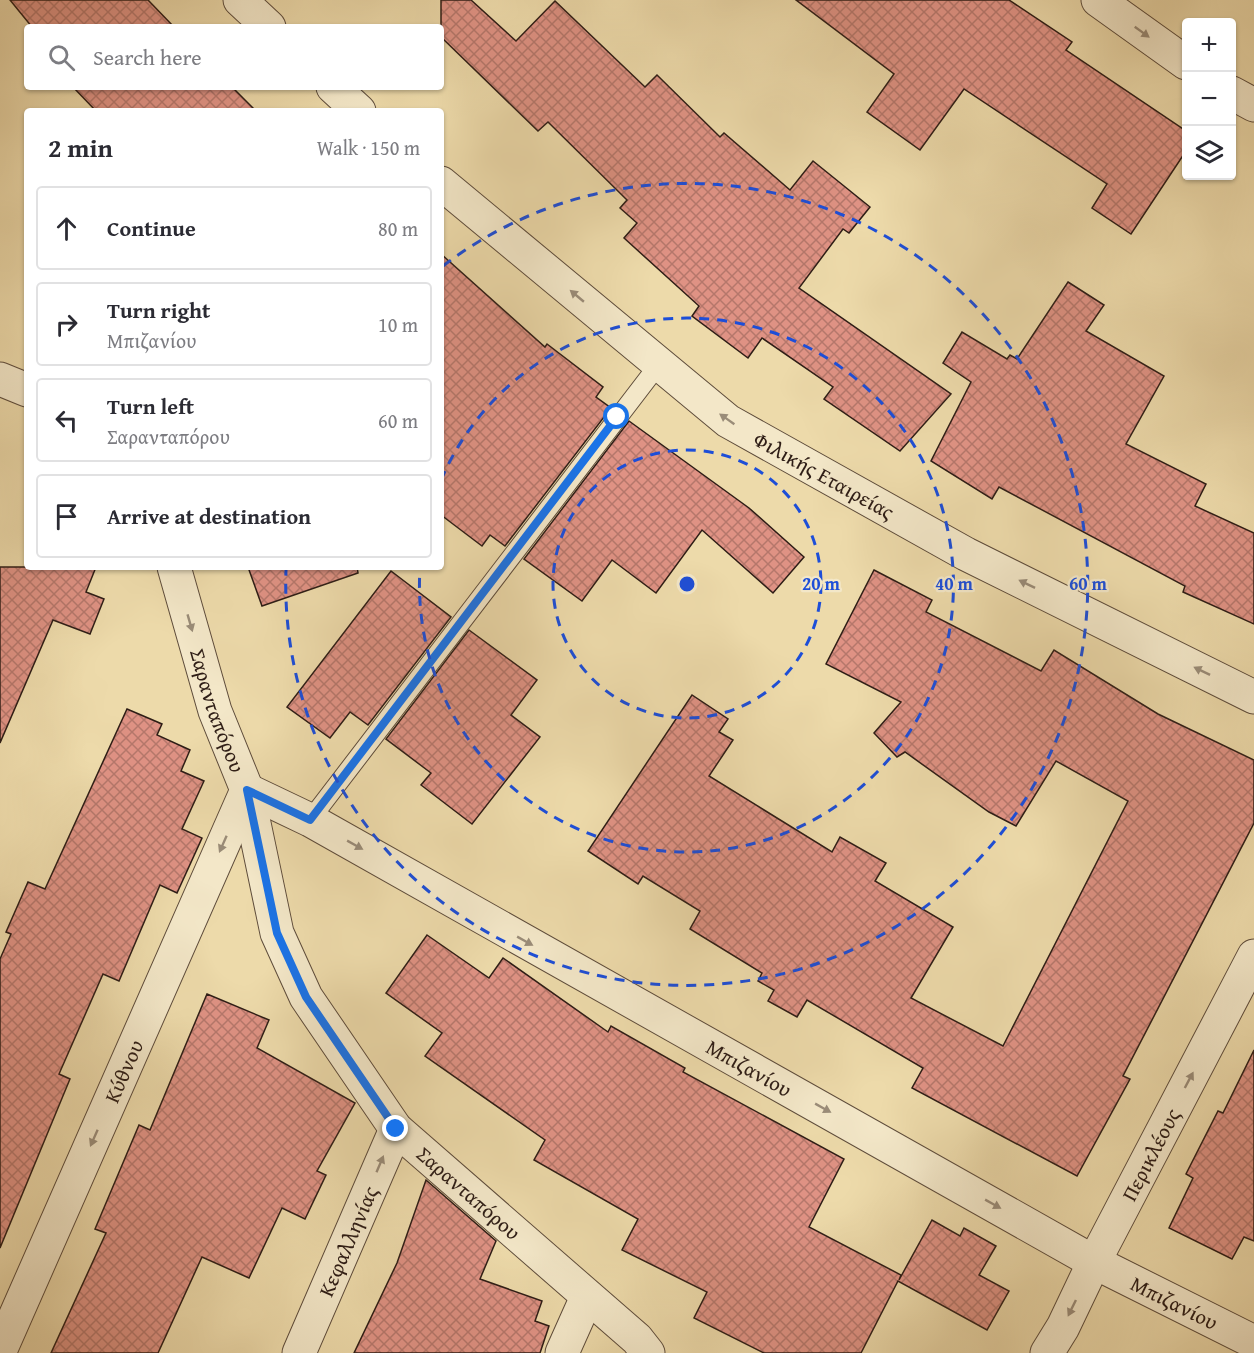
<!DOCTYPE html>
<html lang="en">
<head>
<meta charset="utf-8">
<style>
	:root { --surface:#fff; --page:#f2f2f3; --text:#2b2b33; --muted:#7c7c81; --line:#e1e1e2 }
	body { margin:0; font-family:"Gentium Book Plus",serif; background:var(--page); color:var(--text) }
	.controls { position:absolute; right:18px; top:18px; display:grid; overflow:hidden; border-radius:6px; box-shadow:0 2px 4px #0004 }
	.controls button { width:54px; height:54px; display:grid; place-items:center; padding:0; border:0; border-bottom:2px solid var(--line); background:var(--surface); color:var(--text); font:30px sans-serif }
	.stop { position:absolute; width:18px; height:18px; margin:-14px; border:4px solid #1a73e8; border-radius:50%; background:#fff }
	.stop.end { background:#1a73e8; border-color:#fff; box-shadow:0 2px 6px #0008 }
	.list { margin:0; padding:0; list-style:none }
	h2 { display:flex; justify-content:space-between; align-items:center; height:78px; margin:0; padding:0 24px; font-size:26px }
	h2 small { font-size:20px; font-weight:400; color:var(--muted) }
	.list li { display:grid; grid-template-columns:39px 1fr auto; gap:18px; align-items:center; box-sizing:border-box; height:84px; margin:0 12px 12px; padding:0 12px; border:2px solid var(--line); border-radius:6px }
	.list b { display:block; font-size:22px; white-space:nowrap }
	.list p { margin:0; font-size:20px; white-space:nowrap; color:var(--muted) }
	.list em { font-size:20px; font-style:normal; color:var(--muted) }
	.icon { flex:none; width:33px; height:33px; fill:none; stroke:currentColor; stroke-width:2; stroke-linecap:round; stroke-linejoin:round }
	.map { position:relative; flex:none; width:1254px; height:1353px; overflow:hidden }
	.search { position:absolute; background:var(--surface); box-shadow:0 2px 4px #0004; left:24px; top:24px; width:420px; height:66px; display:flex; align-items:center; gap:15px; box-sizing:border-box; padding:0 21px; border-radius:6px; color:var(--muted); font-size:22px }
	.panel { position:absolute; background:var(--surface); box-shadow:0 2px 4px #0004; left:24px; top:108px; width:420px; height:462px; border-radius:6px }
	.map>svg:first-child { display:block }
</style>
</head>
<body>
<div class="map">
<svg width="1254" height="1353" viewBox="0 0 1254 1353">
	<defs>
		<pattern id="building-cross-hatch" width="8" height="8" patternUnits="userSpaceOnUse" patternTransform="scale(1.5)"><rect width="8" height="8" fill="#df9284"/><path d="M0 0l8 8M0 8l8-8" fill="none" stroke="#b5776b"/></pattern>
	</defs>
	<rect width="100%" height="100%" fill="#eddaaa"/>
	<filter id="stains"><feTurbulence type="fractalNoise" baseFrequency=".00333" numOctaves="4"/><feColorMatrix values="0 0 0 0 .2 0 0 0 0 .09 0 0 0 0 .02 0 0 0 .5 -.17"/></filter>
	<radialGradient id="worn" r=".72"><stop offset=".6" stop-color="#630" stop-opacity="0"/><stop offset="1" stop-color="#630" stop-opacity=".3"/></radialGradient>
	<!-- building -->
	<g fill="url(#building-cross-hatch)" stroke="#2e1d16" stroke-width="1.5">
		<polygon points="10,0 148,0 174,27 32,27"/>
		<polygon points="441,0 471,0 516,41 555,1 645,87 657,75 720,137 724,133 790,190 813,161 870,207 849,233 843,229 799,288 951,394 900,451 824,399 833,387 762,338 748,358 692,316 699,306 624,238 637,223 620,208 627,200 548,122 538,131 441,37"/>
		<polygon points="796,0 1009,0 1072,42 1066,50 1186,131 1186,151 1131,234 1092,208 1107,184 964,89 920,150 867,112 894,74"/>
		<polygon points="73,87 232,87 256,111 96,111"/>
		<polygon points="441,254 545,347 547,344 603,387 596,397 611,408 505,546 490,535 482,546 441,515"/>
		<polygon points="1068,282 1104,305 1086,331 1164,376 1126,444 1206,484 1195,506 1254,533 1254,624 1183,592 1185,586 999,487 992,499 931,461 971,382 943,363 962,332 1007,359 1010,355 1017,359"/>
		<polygon points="629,421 749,508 804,557 773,593 702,530 656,593 612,560 582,601 524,559"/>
		<polygon points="0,567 96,567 86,592 104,599 90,634 53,620 0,743"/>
		<polygon points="248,567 357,567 358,573 262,606"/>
		<polygon points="874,570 932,600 926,612 1041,671 1054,650 1158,714 1254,760 1254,823 1123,1076 1130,1079 1077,1176 912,1088 923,1068 807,1000 797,1017 768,1001 774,990 758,981 762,973 690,929 700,911 643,876 638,884 588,851 692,695 728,719 719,732 733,740 709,776 832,852 840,837 886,863 875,881 953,927 911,998 1003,1046 1128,801 1056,761 1016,826 989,812 905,752 897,757 874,733 901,702 826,664"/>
		<polygon points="391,571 451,617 368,725 350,712 330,738 287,707"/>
		<polygon points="469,630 537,680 511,715 540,737 472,824 421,785 431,773 386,739"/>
		<polygon points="127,709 162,724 157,735 190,750 181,771 204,781 182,829 202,838 177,893 160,885 119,981 103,974 59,1074 70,1079 0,1248 0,959 11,934 6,932 28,882 45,889"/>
		<polygon points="427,935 489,978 503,958 608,1032 611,1026 685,1068 683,1072 844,1159 809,1227 901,1275 899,1280 932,1220 960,1236 964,1228 996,1246 979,1275 1009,1291 987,1330 898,1281 861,1353 764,1353 694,1318 707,1292 622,1250 638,1219 534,1160 545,1140 425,1056 442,1033 386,993"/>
		<polygon points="207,994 269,1020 257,1048 355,1103 317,1171 326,1175 305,1219 282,1208 249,1278 202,1257 158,1353 51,1353 106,1233 95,1229 139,1125 150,1130"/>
		<polygon points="1254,1050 1254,1241 1244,1237 1232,1259 1169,1228 1193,1178 1186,1174 1218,1111 1223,1113"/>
		<polygon points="426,1180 496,1241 480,1279 542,1301 535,1321 549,1326 540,1353 354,1353 397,1263"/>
	</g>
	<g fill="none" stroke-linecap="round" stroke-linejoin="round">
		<defs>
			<polyline id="service" points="310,820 659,364"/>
			<g id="minor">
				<polyline points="240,0 269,27"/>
				<polyline points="1098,0 1186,63"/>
				<polyline points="333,87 359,111"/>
				<polyline points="1232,93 1254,105"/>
				<path id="s1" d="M 441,183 L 728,421 L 966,554 L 1254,697"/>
				<polyline points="0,379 27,390"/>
				<path id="s2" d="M 174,567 L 215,711 L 247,790 L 277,933 L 306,997 L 396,1129 L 637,1339 L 648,1353"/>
				<path id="s3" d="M 247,790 L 310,820 L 1094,1262 L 1254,1342"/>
				<path id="s4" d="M 0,1351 L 247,790"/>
				<path id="s5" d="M 299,1353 L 396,1129"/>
				<polyline points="562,1353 587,1297"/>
				<path id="s6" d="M 1047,1353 L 1063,1327 L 1094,1262 L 1254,956"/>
			</g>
		</defs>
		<!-- service casing -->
		<use href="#service" stroke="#5e4c3b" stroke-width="20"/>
		<!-- minor casing -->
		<use href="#minor" stroke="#5e4c3b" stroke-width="35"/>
		<!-- service -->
		<use href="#service" stroke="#f3e7c8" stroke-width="18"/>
		<!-- minor -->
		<use href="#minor" stroke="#f3e7c8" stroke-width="33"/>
	</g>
	<!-- one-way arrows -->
	<defs><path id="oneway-solid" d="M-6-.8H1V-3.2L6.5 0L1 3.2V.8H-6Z" transform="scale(1.5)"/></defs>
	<g fill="#9a8c78">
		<use href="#oneway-solid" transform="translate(1142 32) rotate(36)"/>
		<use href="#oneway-solid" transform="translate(577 296) rotate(-140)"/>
		<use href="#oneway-solid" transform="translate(727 419) rotate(-145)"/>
		<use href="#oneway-solid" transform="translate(1027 584) rotate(-154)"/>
		<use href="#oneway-solid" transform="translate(190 623) rotate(74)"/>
		<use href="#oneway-solid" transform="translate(1202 671) rotate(-154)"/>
		<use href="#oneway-solid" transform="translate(223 844) rotate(114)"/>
		<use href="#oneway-solid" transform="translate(355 845) rotate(29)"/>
		<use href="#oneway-solid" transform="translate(525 941) rotate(29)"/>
		<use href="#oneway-solid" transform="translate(1189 1080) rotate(-62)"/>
		<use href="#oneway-solid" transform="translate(823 1108) rotate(29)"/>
		<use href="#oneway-solid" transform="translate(94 1138) rotate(114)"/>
		<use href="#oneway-solid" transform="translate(380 1164) rotate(-67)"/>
		<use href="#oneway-solid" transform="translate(993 1204) rotate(29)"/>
		<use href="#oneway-solid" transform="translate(1072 1308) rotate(116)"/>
	</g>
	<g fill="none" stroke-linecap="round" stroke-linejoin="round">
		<!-- route -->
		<polyline stroke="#1a73e8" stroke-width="8" points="396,1129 306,997 277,933 247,790 310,820 617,417"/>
	</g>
	<!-- distance rings -->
	<g fill="none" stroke="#1d4ed8" stroke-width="3" stroke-dasharray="10 8">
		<circle cx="687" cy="584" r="134"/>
		<path d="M441 480A267 267 0 1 1 420 568"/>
		<path d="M443 266A401 401 0 1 1 286 570"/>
	</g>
	<g text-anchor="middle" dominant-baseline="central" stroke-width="4.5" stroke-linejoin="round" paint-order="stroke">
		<!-- street labels -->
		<g font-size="21" fill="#2e1d16" stroke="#f3e7c8">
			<text stroke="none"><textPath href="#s1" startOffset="483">Φιλικής Εταιρείας</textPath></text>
			<text stroke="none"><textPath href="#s2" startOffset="150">Σαρανταπόρου</textPath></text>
			<text stroke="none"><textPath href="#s3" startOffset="574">Μπιζανίου</textPath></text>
			<text stroke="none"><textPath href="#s4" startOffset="306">Κύθνου</textPath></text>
			<text stroke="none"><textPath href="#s6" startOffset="224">Περικλέους</textPath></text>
			<text stroke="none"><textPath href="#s2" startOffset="708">Σαρανταπόρου</textPath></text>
			<text stroke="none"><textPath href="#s5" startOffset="122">Κεφαλληνίας</textPath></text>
			<text stroke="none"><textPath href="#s3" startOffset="1060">Μπιζανίου</textPath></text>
		</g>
	</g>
	<circle cx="687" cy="584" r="9" fill="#1d4ed8" stroke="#f3e7c8" stroke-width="3"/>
	<g font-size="18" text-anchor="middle" font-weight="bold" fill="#1d4ed8" stroke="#f3e7c8" stroke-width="4.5" stroke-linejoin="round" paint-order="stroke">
		<text x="821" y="590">20 m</text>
		<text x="954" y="590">40 m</text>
		<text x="1088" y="590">60 m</text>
	</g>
	<rect width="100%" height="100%" filter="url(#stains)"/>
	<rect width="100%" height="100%" fill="url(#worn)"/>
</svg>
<div class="controls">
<button>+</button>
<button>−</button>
<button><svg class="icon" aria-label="layers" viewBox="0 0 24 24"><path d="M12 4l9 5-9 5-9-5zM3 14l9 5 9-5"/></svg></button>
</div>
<div class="stop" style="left:617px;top:417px"></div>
<div class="stop end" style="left:396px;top:1129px"></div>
<div class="search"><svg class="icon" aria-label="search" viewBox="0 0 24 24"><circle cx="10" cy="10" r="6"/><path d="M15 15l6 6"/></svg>Search here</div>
<section class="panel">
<h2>2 min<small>Walk · 150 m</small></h2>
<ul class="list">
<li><svg class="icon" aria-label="ahead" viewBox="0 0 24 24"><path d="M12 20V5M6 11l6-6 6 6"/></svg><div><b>Continue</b></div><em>80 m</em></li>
<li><svg class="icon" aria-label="right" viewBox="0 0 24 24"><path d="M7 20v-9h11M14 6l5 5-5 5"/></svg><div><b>Turn right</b><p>Μπιζανίου</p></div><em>10 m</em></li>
<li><svg class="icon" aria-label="left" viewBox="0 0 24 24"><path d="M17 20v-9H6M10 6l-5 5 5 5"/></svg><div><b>Turn left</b><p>Σαρανταπόρου</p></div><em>60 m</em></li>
<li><svg class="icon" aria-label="arrive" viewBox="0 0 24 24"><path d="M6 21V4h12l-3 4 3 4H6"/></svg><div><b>Arrive at destination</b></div></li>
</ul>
</section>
</div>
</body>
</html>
